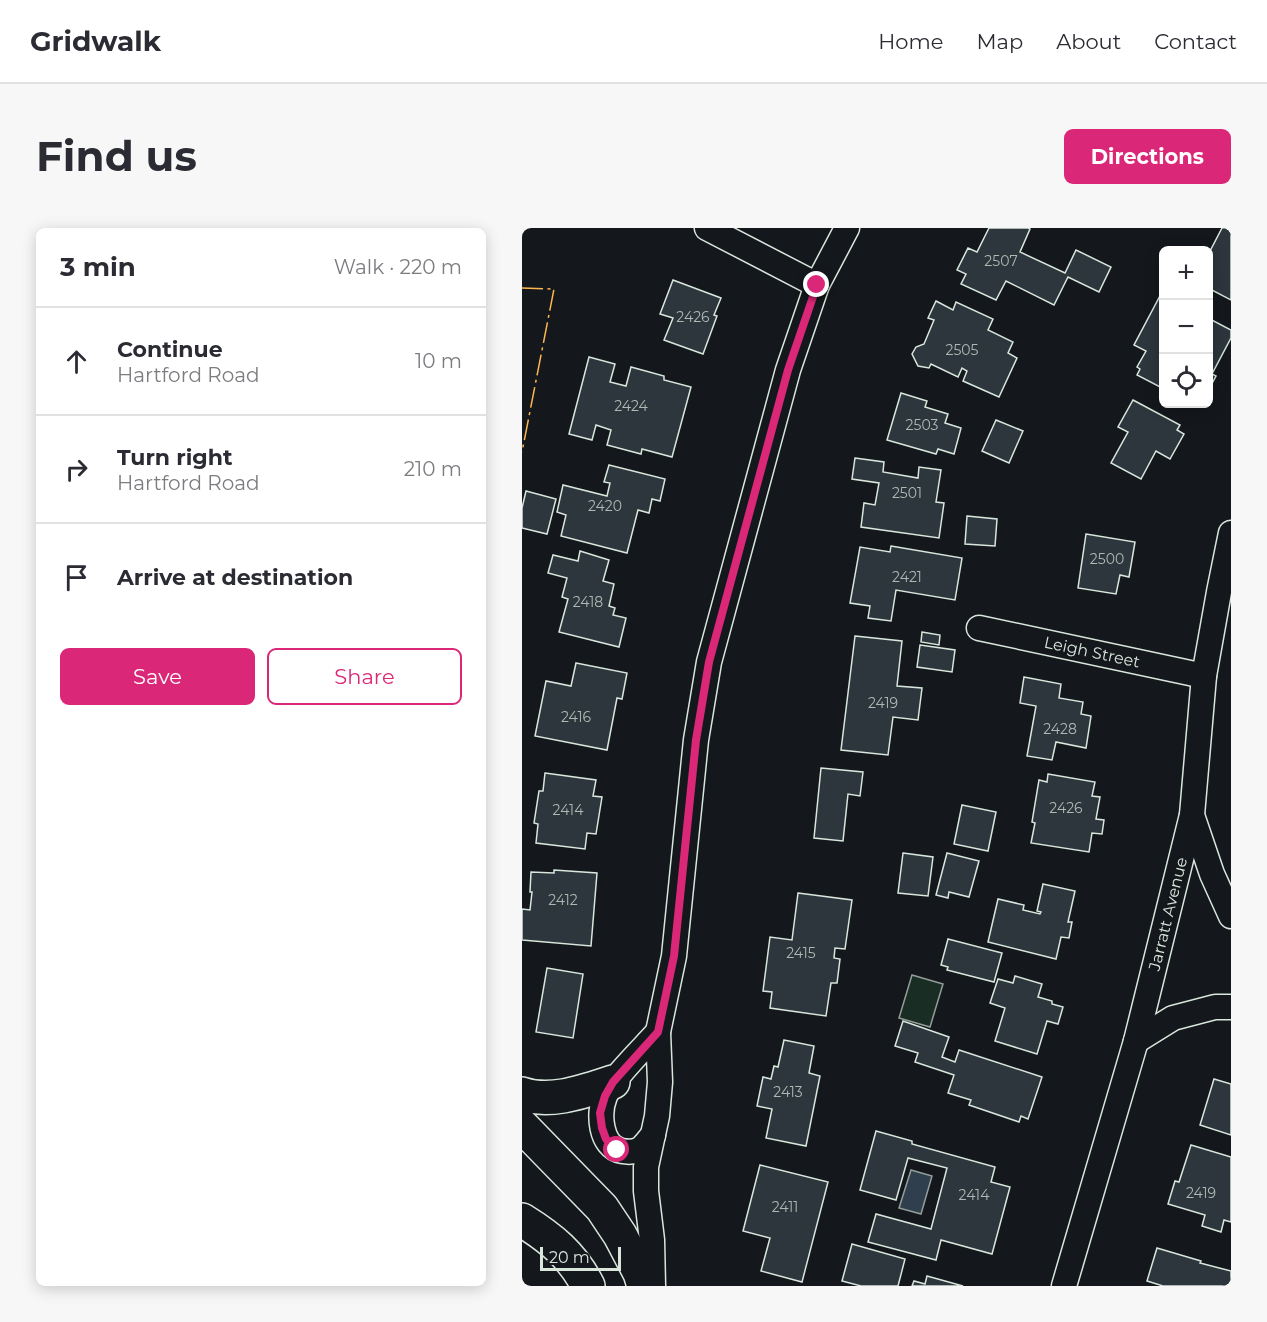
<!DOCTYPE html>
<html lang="en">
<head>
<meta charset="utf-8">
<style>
	:root { --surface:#fff; --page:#f7f7f7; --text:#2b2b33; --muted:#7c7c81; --line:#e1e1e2; --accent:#db2777 }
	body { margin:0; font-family:Montserrat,sans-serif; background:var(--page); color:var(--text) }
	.controls { position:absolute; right:18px; top:18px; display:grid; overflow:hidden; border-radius:9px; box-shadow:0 3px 15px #0003 }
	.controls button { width:54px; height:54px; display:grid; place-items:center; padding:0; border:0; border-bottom:2px solid var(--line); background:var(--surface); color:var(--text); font:30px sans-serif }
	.scale { position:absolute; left:18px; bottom:15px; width:81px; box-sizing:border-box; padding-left:6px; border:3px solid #d8e6dc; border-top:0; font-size:16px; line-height:21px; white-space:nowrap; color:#d8e6dc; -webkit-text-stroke:4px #14181c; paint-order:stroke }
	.stop { position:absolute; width:18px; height:18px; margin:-14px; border:4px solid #db2777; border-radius:50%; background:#fff }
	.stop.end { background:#db2777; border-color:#fff; box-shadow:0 2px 6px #0008 }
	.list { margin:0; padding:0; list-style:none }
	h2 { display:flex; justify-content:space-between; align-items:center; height:78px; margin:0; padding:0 24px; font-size:26px }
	h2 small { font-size:20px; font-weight:400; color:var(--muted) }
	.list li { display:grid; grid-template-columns:39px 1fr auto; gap:18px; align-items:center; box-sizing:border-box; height:108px; padding:0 24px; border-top:2px solid var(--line) }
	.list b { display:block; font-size:22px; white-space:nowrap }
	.list p { margin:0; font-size:20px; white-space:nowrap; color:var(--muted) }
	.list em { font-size:20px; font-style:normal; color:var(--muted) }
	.actions { display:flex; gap:12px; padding:18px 24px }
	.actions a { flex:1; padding:14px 0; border:2px solid var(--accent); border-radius:9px; text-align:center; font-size:21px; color:var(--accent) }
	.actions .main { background:var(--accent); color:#fff }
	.icon { flex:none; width:33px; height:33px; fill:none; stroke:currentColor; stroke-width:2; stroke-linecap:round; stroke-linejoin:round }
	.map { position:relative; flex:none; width:709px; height:1058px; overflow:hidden; border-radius:9px }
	header { display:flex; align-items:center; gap:36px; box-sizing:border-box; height:84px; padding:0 30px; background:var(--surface); border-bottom:2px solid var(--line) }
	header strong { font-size:28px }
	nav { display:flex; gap:33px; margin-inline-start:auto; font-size:21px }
	.intro { display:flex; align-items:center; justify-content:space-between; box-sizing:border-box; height:144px; padding:0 36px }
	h1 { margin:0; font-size:42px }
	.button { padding:15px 27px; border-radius:9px; background:var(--accent); color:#fff; font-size:21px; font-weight:700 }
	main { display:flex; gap:36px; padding:0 36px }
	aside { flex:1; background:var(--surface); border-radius:9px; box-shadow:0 3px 15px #0003 }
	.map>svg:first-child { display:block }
</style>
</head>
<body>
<header>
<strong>Gridwalk</strong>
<nav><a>Home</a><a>Map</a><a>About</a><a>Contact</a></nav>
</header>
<div class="intro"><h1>Find us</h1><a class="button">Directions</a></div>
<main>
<aside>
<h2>3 min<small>Walk · 220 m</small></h2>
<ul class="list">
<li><svg class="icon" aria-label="ahead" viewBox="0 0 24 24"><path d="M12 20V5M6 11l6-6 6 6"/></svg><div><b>Continue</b><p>Hartford Road</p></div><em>10 m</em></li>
<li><svg class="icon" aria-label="right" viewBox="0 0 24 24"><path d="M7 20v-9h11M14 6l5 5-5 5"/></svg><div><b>Turn right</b><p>Hartford Road</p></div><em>210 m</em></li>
<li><svg class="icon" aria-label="arrive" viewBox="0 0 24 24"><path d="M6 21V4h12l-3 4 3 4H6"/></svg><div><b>Arrive at destination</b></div></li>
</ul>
<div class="actions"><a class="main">Save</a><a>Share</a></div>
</aside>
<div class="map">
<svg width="709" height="1058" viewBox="0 0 709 1058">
	<rect width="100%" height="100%" fill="#14181c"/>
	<!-- green -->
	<polygon fill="#1a2d24" stroke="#939e99" stroke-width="1.5" points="390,747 421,756 408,799 377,790"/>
	<!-- water -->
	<polygon fill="#2f3f4d" stroke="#939e99" stroke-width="1.5" points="389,942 410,948 399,986 377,980"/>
	<!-- building -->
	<g fill="#2c363c" stroke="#d8e6dc" stroke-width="1.5">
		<polygon points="467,0 506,0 508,1 498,24 543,45 554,22 589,39 577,64 546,49 532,77 484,53 474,72 439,56 444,46 435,42 446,20 455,24"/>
		<polygon points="700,0 709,0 709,72 686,60 686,27"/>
		<polygon points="151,52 199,70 192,87 195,88 181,126 142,112 151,90 138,86"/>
		<polygon points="639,66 642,67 642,156 640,160 615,147 618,141 615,139 624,123 612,117"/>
		<polygon points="414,73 431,82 434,74 471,91 466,102 491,114 486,125 495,130 477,169 441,153 445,143 440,140 436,149 409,136 407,140 396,138 390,126 394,119 402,116 412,92 406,90"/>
		<polygon points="686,90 709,102 709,110 690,146 694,148 686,163"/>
		<polygon points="67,129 93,136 88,154 104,158 109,139 142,148 142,152 169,159 150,229 120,221 119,226 85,217 89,202 74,197 70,212 47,206"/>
		<polygon points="379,165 405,173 403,179 426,186 423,195 439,200 432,226 416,221 414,226 365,212"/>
		<polygon points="611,172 658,197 655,202 662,206 648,231 634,223 619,251 589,235 606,204 596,199"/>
		<polygon points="474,192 501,203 487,235 460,223"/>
		<polygon points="333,230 362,234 361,244 396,250 397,239 419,242 414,274 422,275 417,310 339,299 342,275 353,277 357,255 330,251"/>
		<polygon points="87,237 143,251 138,273 130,271 127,285 116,282 105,325 39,308 44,287 35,284 41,257 85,268 88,255 82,254"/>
		<polygon points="4,263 34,271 25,306 0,300 0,280"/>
		<polygon points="445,288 475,291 473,318 443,316"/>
		<polygon points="564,306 613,314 607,349 598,347 594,366 556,360"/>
		<polygon points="369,318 440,330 433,372 374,362 369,393 346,390 348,378 328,375 338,319 368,324"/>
		<polygon points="58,323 87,332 81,353 92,356 87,378 93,380 91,387 104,390 97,419 37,404 46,371 40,369 45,350 26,345 31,327 56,333"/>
		<polygon points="400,404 418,407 417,417 399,414"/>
		<polygon points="333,408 380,413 375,458 400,460 396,492 371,489 366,527 319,522"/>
		<polygon points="398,417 433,422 430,444 395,439"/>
		<polygon points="54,435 105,445 100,471 95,470 85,522 13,508 24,453 49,458"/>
		<polygon points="502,449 539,456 537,470 561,474 559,486 569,488 564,520 534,514 530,532 505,528 514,478 498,475"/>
		<polygon points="299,540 341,544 338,568 326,566 321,613 292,610"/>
		<polygon points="23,545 74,552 71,568 80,569 74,606 65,605 63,621 14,615 16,596 12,595 17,563 21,563"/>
		<polygon points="526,546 573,554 570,568 578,569 574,591 582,592 580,606 570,605 567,624 509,615 513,595 510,594 517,552 525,554"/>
		<polygon points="440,577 474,584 466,623 432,616"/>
		<polygon points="381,625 411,629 406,668 376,665"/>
		<polygon points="425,625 457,633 447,669 427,664 426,670 414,667"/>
		<polygon points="32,642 75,645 69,718 0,712 0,681 8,682 10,664 8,664 9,644 32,645"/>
		<polygon points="521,656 553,663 546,694 550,694 547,710 539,709 534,731 466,714 476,671 502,677 501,682 518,686 519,684 515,683"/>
		<polygon points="276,665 330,672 323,721 313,720 312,730 318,731 315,755 309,755 304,788 248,780 250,764 241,763 248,709 270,712"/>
		<polygon points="426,711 480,725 472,754 425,742 426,739 419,737"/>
		<polygon points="25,740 61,746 51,810 14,804"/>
		<polygon points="493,748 520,756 516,769 530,773 530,776 541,779 536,796 525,793 515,826 473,813 483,780 468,775 476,751 491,755"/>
		<polygon points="381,793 427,809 420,829 433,834 437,822 520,849 506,891 499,888 497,894 447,877 449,872 426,865 432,847 393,834 396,825 373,818"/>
		<polygon points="262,812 292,818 287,845 298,848 284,918 244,910 250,881 235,878 241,849 249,851 252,838 256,839"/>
		<polygon points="692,851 709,856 709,907 678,897"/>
		<polygon points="354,903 390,913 390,916 473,939 469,954 488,959 470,1026 419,1012 414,1032 346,1014 354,986 409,1001 425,940 386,930 374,972 338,962"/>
		<polygon points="669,917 709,929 709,994 702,992 699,1004 680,998 683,987 646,976 653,953 657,954"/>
		<polygon points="238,937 306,954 280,1054 239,1043 248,1010 221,1003"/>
		<polygon points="330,1016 383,1031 376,1058 339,1058 320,1053"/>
		<polygon points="635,1020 679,1033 678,1035 709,1043 709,1058 641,1058 625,1053"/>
		<polygon points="405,1048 441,1058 390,1058 392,1053 403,1056"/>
	</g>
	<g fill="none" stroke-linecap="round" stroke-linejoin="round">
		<defs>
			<g id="street">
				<polyline points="185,0 295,57"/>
				<polyline points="457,400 682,448"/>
				<polyline points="670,587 690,646 709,688"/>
				<polyline points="614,813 651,790 693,779 709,779"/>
				<path d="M 131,907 C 127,911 123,918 118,921 C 113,924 106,924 100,923 C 78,919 76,885 83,868 C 91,849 121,821 136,804"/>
				<polyline points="131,1058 130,1012 124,963 124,939 135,888 138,854 136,804 152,728 174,512 187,434 266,142 295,57 325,0"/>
				<polyline points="542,1058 614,813 670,587 682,448 697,364 709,305"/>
			</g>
			<g id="highway">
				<path d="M 0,866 C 29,876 63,863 91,854"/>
				<polyline points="0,898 80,980 98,1007 118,1045 122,1058"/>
				<path d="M 0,992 C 29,1010 50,1027 66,1058"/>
			</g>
		</defs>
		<!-- street casing -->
		<use href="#street" stroke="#d8e6dc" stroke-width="27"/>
		<!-- highway casing -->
		<use href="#highway" stroke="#d8e6dc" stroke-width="36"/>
		<!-- street -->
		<use href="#street" stroke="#14181c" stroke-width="24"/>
		<!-- highway -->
		<use href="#highway" stroke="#14181c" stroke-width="33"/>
		<!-- power -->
		<polyline stroke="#ffb74d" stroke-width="1.5" stroke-dasharray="21 4.5 3 4.5" stroke-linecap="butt" points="0,60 32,61 0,224"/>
	</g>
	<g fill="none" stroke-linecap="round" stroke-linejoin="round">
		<!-- route -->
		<polyline stroke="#db2777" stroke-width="8" points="95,922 84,911 80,900 78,885 83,868 91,854 136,804 152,728 174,512 187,434 266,142 295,57"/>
	</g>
	<g text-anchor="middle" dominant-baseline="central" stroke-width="4.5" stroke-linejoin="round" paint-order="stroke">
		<!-- number labels -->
		<g font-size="14" fill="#adbab4">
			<text x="479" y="33">2507</text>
			<text x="171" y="89">2426</text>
			<text x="440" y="122">2505</text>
			<text x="109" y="178">2424</text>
			<text x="400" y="197">2503</text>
			<text x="385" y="265">2501</text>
			<text x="83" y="278">2420</text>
			<text x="585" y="331">2500</text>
			<text x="385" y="349">2421</text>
			<text x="66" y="374">2418</text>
			<text x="361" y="475">2419</text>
			<text x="54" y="489">2416</text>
			<text x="538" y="501">2428</text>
			<text x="544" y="580">2426</text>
			<text x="46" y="582">2414</text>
			<text x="41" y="672">2412</text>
			<text x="279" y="725">2415</text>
			<text x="266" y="864">2413</text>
			<text x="679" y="965">2419</text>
			<text x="452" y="967">2414</text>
			<text x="263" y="979">2411</text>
		</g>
		<!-- street labels -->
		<g font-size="16" fill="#d8e6dc" stroke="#14181c">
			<text transform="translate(570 424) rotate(12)">Leigh Street</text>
			<text transform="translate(646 686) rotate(-76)">Jarratt Avenue</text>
		</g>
	</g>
</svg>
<div class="controls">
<button>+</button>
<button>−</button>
<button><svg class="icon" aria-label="locate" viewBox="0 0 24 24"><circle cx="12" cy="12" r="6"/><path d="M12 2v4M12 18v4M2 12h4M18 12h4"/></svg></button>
</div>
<div class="scale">20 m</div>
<div class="stop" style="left:95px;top:922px"></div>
<div class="stop end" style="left:295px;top:57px"></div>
</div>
</main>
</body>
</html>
